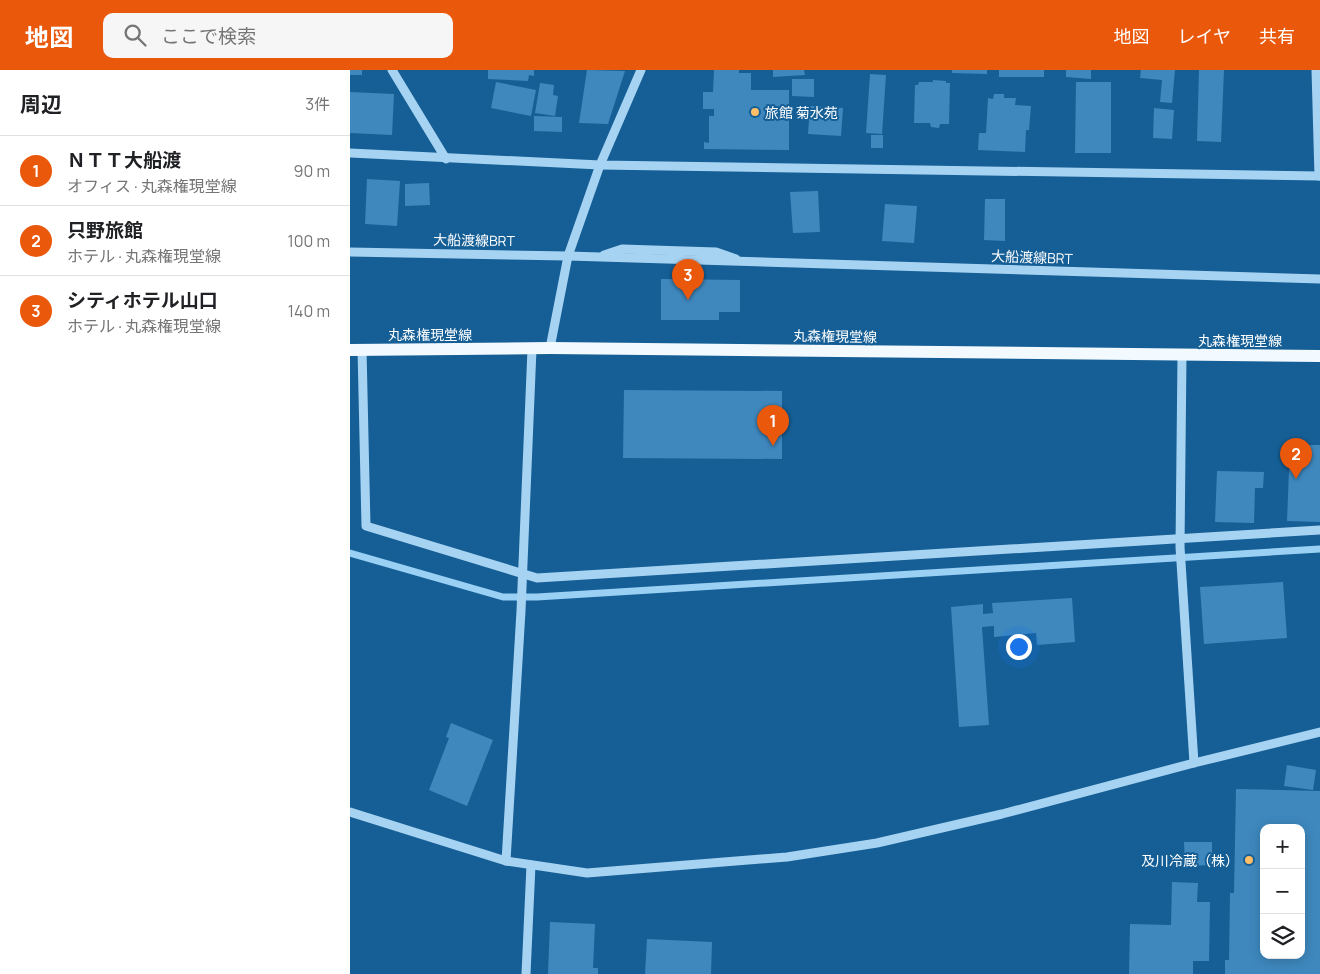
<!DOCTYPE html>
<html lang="ja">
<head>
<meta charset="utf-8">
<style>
	:root { --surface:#fff; --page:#f6f6f6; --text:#202124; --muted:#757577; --line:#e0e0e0; --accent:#ea580c }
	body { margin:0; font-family:Manrope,"Noto Sans JP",sans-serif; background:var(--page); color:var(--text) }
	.controls { position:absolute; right:15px; bottom:15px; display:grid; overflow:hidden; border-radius:10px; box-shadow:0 2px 12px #0003 }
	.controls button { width:45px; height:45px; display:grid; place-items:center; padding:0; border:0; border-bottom:1px solid var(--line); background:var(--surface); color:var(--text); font:25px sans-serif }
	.you { position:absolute; left:668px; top:576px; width:18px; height:18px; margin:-12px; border:4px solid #fff; border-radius:50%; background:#1a73e8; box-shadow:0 0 0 8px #1a73e833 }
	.badge { display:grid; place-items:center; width:32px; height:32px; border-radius:50%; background:var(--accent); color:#fff; font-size:16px; font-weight:700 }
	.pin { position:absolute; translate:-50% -41px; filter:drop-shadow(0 1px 2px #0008) }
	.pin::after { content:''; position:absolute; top:26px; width:18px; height:15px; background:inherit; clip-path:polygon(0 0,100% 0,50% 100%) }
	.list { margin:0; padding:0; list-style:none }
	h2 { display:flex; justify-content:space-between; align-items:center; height:65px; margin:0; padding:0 20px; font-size:21px }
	h2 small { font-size:16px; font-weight:400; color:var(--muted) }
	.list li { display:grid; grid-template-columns:32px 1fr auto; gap:15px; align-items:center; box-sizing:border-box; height:70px; padding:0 20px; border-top:1px solid var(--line) }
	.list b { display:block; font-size:19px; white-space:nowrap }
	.list p { margin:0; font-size:16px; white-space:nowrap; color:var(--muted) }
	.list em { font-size:16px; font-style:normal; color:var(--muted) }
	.icon { flex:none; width:28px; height:28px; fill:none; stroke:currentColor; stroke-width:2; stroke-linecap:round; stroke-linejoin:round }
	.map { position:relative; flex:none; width:970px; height:904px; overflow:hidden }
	header { display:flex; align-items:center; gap:30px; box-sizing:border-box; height:70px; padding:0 25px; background:var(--accent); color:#fff }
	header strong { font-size:24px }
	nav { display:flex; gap:28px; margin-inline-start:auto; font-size:18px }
	.search { width:350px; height:45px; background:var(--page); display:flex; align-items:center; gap:12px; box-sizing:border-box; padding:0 18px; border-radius:10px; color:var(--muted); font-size:19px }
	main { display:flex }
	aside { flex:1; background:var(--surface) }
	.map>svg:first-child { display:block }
</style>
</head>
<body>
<header>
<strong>地図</strong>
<div class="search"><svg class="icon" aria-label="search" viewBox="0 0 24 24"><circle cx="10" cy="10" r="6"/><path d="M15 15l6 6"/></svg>ここで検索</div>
<nav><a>地図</a><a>レイヤ</a><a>共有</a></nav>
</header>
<main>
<aside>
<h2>周辺<small>3件</small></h2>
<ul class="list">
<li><span class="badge">1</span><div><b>ＮＴＴ大船渡</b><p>オフィス · 丸森権現堂線</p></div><em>90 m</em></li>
<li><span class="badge">2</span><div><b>只野旅館</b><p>ホテル · 丸森権現堂線</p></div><em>100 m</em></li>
<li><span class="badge">3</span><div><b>シティホテル山口</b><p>ホテル · 丸森権現堂線</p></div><em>140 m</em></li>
</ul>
</aside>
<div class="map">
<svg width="970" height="904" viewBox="0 0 970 904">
	<rect width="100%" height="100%" fill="#155f96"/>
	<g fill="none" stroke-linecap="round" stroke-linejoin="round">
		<!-- stream -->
		<polyline stroke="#99d0f4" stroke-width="7" points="0,483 153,527 187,527 970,479"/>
	</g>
	<!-- building -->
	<g fill="#3e88be" fill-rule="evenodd">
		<rect x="0" y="0" width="12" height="5"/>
		<polygon points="138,0 184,0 184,6 179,5 178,11 138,9"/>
		<polygon points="237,0 275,1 258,54 229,53"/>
		<polygon points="364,0 389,0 389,3 401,3 401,20 439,20 439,80 354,79 354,72 359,73 359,46 364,46 364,39 353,39 353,22 363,22"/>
		<polygon points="423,0 454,0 455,5 423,7"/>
		<polygon points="602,0 637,0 637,4 602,3"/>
		<rect x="649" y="0" width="45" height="7"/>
		<polygon points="716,0 741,0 741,9 716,7"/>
		<polygon points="791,0 825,0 822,33 810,32 812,10 790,8"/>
		<polygon points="849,0 874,0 871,72 847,71"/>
		<polygon points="520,4 536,5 532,64 516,63"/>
		<polygon points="442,9 464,9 464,27 442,26"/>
		<polygon points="583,10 596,11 596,13 600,13 599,54 590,54 589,58 581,57 580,53 564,53 565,15 568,15 569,12 583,12"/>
		<polygon points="146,12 186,20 181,46 141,38"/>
		<polygon points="726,12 761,12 761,83 725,83"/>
		<polygon points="190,13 204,15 203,25 208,26 205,46 185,43"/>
		<polygon points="0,22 44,24 42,65 0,63"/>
		<polygon points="644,24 654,24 654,28 666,28 665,35 681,36 679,60 676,60 675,82 628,80 629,63 636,63 638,28 643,29"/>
		<polygon points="460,36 493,38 491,66 458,64"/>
		<polygon points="804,38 824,40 822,69 803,68"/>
		<polygon points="184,46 212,47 212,62 184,61"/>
		<rect x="521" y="65" width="12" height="13"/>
		<polygon points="17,109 50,111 47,156 15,154"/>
		<polygon points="79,113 80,135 55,136 55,114"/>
		<polygon points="468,121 470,162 443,163 440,122"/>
		<polygon points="635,129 655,129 655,171 634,170"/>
		<polygon points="535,134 567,136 564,173 532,171"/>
		<polygon points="311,209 390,210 390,242 369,242 369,250 311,250"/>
		<polygon points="274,320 432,321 432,389 273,388"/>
		<polygon points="940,375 970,375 970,452 937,451"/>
		<polygon points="867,401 914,402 913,418 905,418 904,453 865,452"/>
		<polygon points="933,512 937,568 854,574 850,517"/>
		<polygon points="722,528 725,572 687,575 686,563 644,567 644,556 632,557 639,655 609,657 601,537 633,534 633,544 643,543 642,533"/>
		<polygon points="101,653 143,670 117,736 79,720 99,668 96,667"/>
		<polygon points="937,695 966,700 963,720 934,716"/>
		<path d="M 886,719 L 970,721 L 970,904 L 875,904 L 875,890 L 879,890 L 880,823 L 884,823 ZM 914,758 L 951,758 L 951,885 L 914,885 Z"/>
		<polygon points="834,772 862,772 862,795 835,796"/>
		<polygon points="822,812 848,813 847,832 860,832 859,891 843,891 843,904 779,904 780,854 821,855"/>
		<polygon points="200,852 245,854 243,898 248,898 248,904 198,904"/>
		<polygon points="297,869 362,872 361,904 295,904"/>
	</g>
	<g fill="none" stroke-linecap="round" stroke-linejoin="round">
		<!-- minor -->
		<g stroke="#a7d3f2" stroke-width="9">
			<polyline points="42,0 96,89"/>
			<polyline points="966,0 969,106"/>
			<polyline points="0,83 250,95 970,106"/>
			<polyline points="0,182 218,186 970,209"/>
			<polyline points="254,185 272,179 366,182 386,189"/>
			<polyline points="200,278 218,186 250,95 291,0"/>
			<polyline points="12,279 16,456 187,508 970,460"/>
			<polyline points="832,285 830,477 844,693"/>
			<polyline points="0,742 156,791 237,803 437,787 527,773 652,744 844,693 970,662"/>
			<polyline points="156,791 171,541 182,279"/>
			<polyline points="176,904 181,795"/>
		</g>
		<!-- major -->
		<polyline stroke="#f2f9ff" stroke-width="12" points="0,280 200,278 970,286"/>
	</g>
	<!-- markers -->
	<g fill="#ffbf68" stroke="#155f96" stroke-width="2">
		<circle cx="405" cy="42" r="5"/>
		<circle cx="899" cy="790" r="5"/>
	</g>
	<g text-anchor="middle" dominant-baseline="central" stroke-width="4" stroke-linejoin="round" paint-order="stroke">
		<!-- poi labels -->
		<g font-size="14" fill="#fff" stroke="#155f96" text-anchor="start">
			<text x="415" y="42">旅館 菊水苑</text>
			<text x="889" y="790" text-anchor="end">及川冷蔵（株）</text>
		</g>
		<!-- street labels -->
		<g font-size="14" fill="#fff" stroke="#155f96">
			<text transform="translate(124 170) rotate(1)">大船渡線BRT</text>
			<text transform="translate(682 187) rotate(2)">大船渡線BRT</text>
			<text x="80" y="264">丸森権現堂線</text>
			<text transform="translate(485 266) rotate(1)">丸森権現堂線</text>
			<text x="890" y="270">丸森権現堂線</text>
		</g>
	</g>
</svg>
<div class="controls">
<button>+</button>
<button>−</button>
<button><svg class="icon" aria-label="layers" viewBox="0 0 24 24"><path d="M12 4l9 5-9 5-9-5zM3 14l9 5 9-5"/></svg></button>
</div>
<div class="you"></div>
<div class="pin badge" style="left:423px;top:376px">1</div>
<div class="pin badge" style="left:946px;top:409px">2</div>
<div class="pin badge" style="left:338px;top:230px">3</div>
</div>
</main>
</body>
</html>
